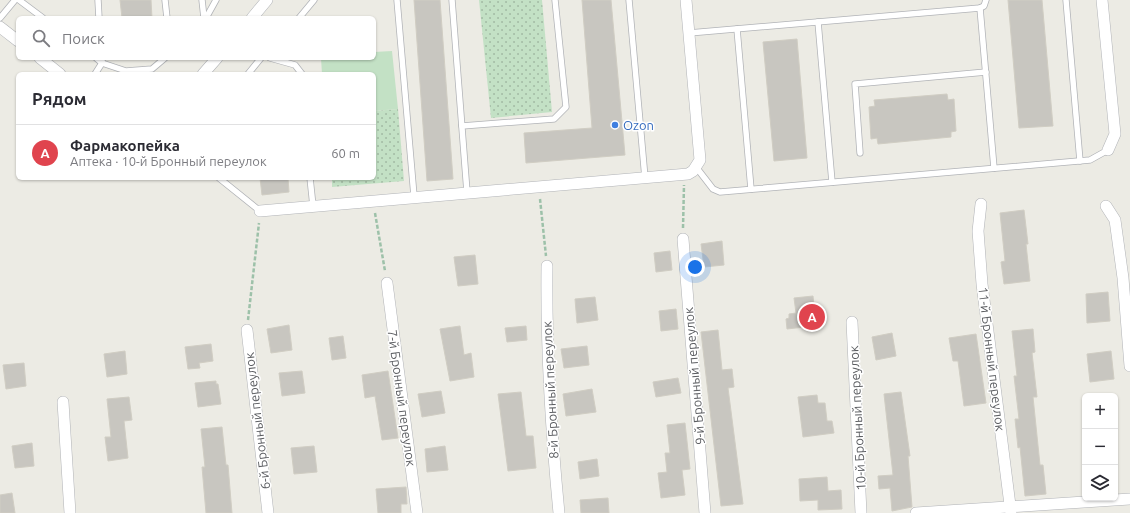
<!DOCTYPE html>
<html lang="ru">
<head>
<meta charset="utf-8">
<style>
	:root { --surface:#fff; --page:#f2f2f3; --text:#2b2b33; --muted:#7c7c81; --line:#e1e1e2; --accent:#111827 }
	body { margin:0; font-family:Ubuntu,sans-serif; background:var(--page); color:var(--text) }
	.controls { position:absolute; right:12px; bottom:12px; display:grid; overflow:hidden; border-radius:6px; box-shadow:0 1px 3px #0004 }
	.controls button { width:36px; height:36px; display:grid; place-items:center; padding:0; border:0; border-bottom:1px solid var(--line); background:var(--surface); color:var(--text); font:20px sans-serif }
	.you { position:absolute; left:695px; top:267px; width:14px; height:14px; margin:-10px; border:3px solid #fff; border-radius:50%; background:#1a73e8; box-shadow:0 0 0 6px #1a73e833 }
	.badge { display:grid; place-items:center; width:26px; height:26px; border-radius:50%; background:var(--accent); color:#fff; font-size:13px; font-weight:700 }
	.pin { position:absolute; translate:-50% -50%; border:2px solid #fff; box-shadow:0 1px 4px #0006 }
	.list { margin:0; padding:0; list-style:none }
	h2 { display:flex; justify-content:space-between; align-items:center; height:52px; margin:0; padding:0 16px; font-size:17px }
	h2 small { font-size:13px; font-weight:400; color:var(--muted) }
	.list li { display:grid; grid-template-columns:26px 1fr auto; gap:12px; align-items:center; box-sizing:border-box; height:56px; padding:0 16px; border-top:1px solid var(--line) }
	.list b { display:block; font-size:15px; white-space:nowrap }
	.list p { margin:0; font-size:13px; white-space:nowrap; color:var(--muted) }
	.list em { font-size:13px; font-style:normal; color:var(--muted) }
	.icon { flex:none; width:22px; height:22px; fill:none; stroke:currentColor; stroke-width:2; stroke-linecap:round; stroke-linejoin:round }
	.map { position:relative; flex:none; width:1130px; height:513px; overflow:hidden }
	.search { position:absolute; background:var(--surface); box-shadow:0 1px 3px #0004; left:16px; top:16px; width:360px; height:44px; display:flex; align-items:center; gap:10px; box-sizing:border-box; padding:0 14px; border-radius:6px; color:var(--muted); font-size:15px }
	.panel { position:absolute; background:var(--surface); box-shadow:0 1px 3px #0004; left:16px; top:72px; width:360px; height:108px; border-radius:6px }
	.map>svg:first-child { display:block }
</style>
</head>
<body>
<div class="map">
<svg width="1130" height="513" viewBox="0 0 1130 513">
	<defs>
		<pattern id="park-dots" width="8" height="8" patternUnits="userSpaceOnUse"><rect width="8" height="8" fill="#c3e1c5"/><path d="M2 2h.1M6 6h.1" fill="none" stroke="#a2baa3" stroke-width="1.8" stroke-linecap="round"/></pattern>
	</defs>
	<rect width="100%" height="100%" fill="#ecebe4"/>
	<!-- park -->
	<g fill="url(#park-dots)">
		<polygon points="479,0 542,0 552,112 491,118"/>
		<polygon points="398,109 404,181 332,187 332,178 374,178 374,111"/>
	</g>
	<!-- pitch -->
	<polygon fill="#c3e1c5" points="392,51 398,109 374,111 374,74 322,74 321,58 374,58 374,52"/>
	<!-- building -->
	<g fill="#c8c6c0" stroke="#d0cdc3">
		<polygon points="120,0 151,0 152,18 122,18"/>
		<polygon points="414,0 440,0 453,179 427,181"/>
		<polygon points="582,0 611,0 625,155 526,163 524,133 592,128"/>
		<polygon points="1008,0 1042,0 1053,126 1019,128"/>
		<polygon points="797,39 807,158 774,161 763,42"/>
		<polygon points="947,94 948,100 954,99 956,131 951,132 951,137 878,144 877,138 871,139 869,107 875,106 874,100"/>
		<polygon points="260,178 288,178 289,192 262,195"/>
		<polygon points="1024,210 1028,244 1026,244 1030,281 1004,284 1001,262 1005,261 1000,213"/>
		<polygon points="722,241 724,265 704,267 701,244"/>
		<polygon points="670,251 672,270 656,272 654,253"/>
		<polygon points="475,255 478,284 458,286 454,257"/>
		<polygon points="1108,292 1110,321 1087,323 1086,294"/>
		<polygon points="813,296 815,315 821,315 822,325 787,329 786,319 789,318 789,314 796,313 794,298"/>
		<polygon points="595,297 598,320 577,323 575,299"/>
		<polygon points="676,309 678,329 661,331 659,311"/>
		<polygon points="289,325 292,350 271,353 267,329"/>
		<polygon points="460,326 464,355 471,353 474,377 450,381 440,329"/>
		<polygon points="526,326 527,340 507,342 505,328"/>
		<polygon points="1033,329 1035,352 1032,353 1037,397 1033,397 1040,465 1043,465 1046,494 1025,496 1020,447 1018,448 1015,419 1019,419 1014,376 1017,376 1012,331"/>
		<polygon points="718,330 722,370 732,369 734,387 728,388 743,504 721,506 701,332"/>
		<polygon points="892,333 896,356 876,360 872,337"/>
		<polygon points="976,334 986,403 964,406 958,361 953,361 949,338"/>
		<polygon points="343,336 346,358 332,360 329,338"/>
		<polygon points="211,344 213,361 199,363 200,368 188,369 185,347"/>
		<polygon points="587,346 589,365 564,368 561,349"/>
		<polygon points="125,351 127,374 107,377 104,354"/>
		<polygon points="1111,351 1114,379 1090,382 1087,354"/>
		<polygon points="24,363 26,386 6,389 3,365"/>
		<polygon points="302,371 305,393 282,396 279,373"/>
		<polygon points="388,371 398,438 382,440 375,396 365,398 362,375"/>
		<polygon points="678,378 681,393 656,397 653,382"/>
		<polygon points="216,381 216,384 218,384 221,404 198,407 195,383"/>
		<polygon points="592,389 596,412 566,416 563,394"/>
		<polygon points="441,391 445,413 422,417 418,394"/>
		<polygon points="521,392 526,436 533,436 536,468 508,471 498,394"/>
		<polygon points="901,392 910,456 908,456 912,507 892,511 890,488 879,489 878,476 893,475 884,394"/>
		<polygon points="817,395 818,403 825,403 827,421 832,421 834,433 803,437 798,397"/>
		<polygon points="129,397 132,420 124,421 128,458 108,461 105,437 111,437 107,399"/>
		<polygon points="685,423 690,469 682,470 685,495 661,498 658,473 667,472 665,453 670,453 667,425"/>
		<polygon points="222,427 226,465 228,465 232,513 206,513 202,467 205,467 201,429"/>
		<polygon points="32,443 34,466 15,468 12,446"/>
		<polygon points="314,446 317,472 294,474 291,448"/>
		<polygon points="445,446 448,470 427,472 425,449"/>
		<polygon points="597,459 599,476 580,479 578,462"/>
		<polygon points="827,477 828,491 841,490 842,509 818,510 818,500 800,501 799,479"/>
		<polygon points="406,487 407,504 401,504 401,513 378,513 376,489"/>
		<polygon points="12,493 15,513 0,513 0,495"/>
		<polygon points="608,498 609,513 581,513 580,500"/>
	</g>
	<g fill="none" stroke-linecap="round" stroke-linejoin="round">
		<defs>
			<g id="service">
				<polyline points="19,0 43,18"/>
				<polyline points="98,0 99,18"/>
				<polyline points="165,0 167,18"/>
				<polyline points="202,0 204,18"/>
				<polyline points="397,0 414,196"/>
				<polyline points="452,0 467,192"/>
				<polyline points="629,0 645,178"/>
				<polyline points="1066,0 1080,161"/>
				<polyline points="980,8 994,168"/>
				<polyline points="0,18 15,0"/>
				<polyline points="206,18 216,0"/>
				<polyline points="299,18 314,0"/>
				<polyline points="818,22 832,182"/>
				<polyline points="737,29 751,189"/>
				<polyline points="689,33 980,8 984,6 986,0"/>
				<polyline points="96,58 102,63 102,58"/>
				<polyline points="270,58 295,65 302,74"/>
				<polyline points="95,74 102,63 126,71 152,69 165,58"/>
				<polyline points="248,74 261,58"/>
				<polyline points="462,126 554,119 566,107 555,0"/>
				<polyline points="860,153 855,84 986,72"/>
				<polyline points="696,167 713,189 720,192 1090,160 1108,150"/>
				<polyline points="219,178 260,211"/>
				<polyline points="310,178 313,206"/>
			</g>
			<g id="minor">
				<polyline points="1102,0 1115,134 1108,150"/>
				<polyline points="252,18 267,0"/>
				<polyline points="0,27 18,41"/>
				<polyline points="40,58 60,74"/>
				<polyline points="203,74 217,58"/>
				<polyline points="981,204 978,231 982,284 1011,513"/>
				<polyline points="1106,206 1115,220 1123,278 1130,366"/>
				<polyline points="260,211 688,174 693,171 700,160 686,0"/>
				<polyline points="683,239 705,513"/>
				<path d="M 547,266 C 546,349 551,431 559,513"/>
				<polyline points="387,283 417,513"/>
				<polyline points="852,322 861,513"/>
				<polyline points="247,330 268,513"/>
				<polyline points="63,402 70,513"/>
				<polyline points="916,513 1130,499"/>
			</g>
		</defs>
		<!-- service casing -->
		<use href="#service" stroke="#b1b3b7" stroke-width="7"/>
		<!-- minor casing -->
		<use href="#minor" stroke="#b1b3b7" stroke-width="12"/>
		<!-- path -->
		<g stroke="#9dc1a9" stroke-width="2.5" stroke-dasharray="4 2" stroke-linecap="butt">
			<polyline points="540,199 546,256"/>
			<polyline points="375,213 385,271"/>
			<polyline points="683,228 684,185"/>
			<polyline points="248,320 259,223"/>
		</g>
		<!-- service -->
		<use href="#service" stroke="#fff" stroke-width="5.5"/>
		<!-- minor -->
		<use href="#minor" stroke="#fff" stroke-width="11"/>
	</g>
	<!-- markers -->
	<circle fill="#3f7fe0" stroke="#fff" stroke-width="1.5" cx="615" cy="125" r="4"/>
	<g text-anchor="middle" dominant-baseline="central" stroke-width="3" stroke-linejoin="round" paint-order="stroke">
		<!-- shop labels -->
		<g font-size="13" fill="#366cbe" stroke="#fff" text-anchor="start">
			<text x="623" y="125">Ozon</text>
		</g>
		<!-- street labels -->
		<g font-size="13" fill="#5c5e62" stroke="#fff">
			<text transform="translate(992 359) rotate(83)">11-й Бронный переулок</text>
			<text transform="translate(694 376) rotate(-95)">9-й Бронный переулок</text>
			<text transform="translate(550 390) rotate(-93)">8-й Бронный переулок</text>
			<text transform="translate(402 398) rotate(82)">7-й Бронный переулок</text>
			<text transform="translate(857 418) rotate(-93)">10-й Бронный переулок</text>
			<text transform="translate(257 421) rotate(-97)">6-й Бронный переулок</text>
		</g>
	</g>
</svg>
<div class="controls">
<button>+</button>
<button>−</button>
<button><svg class="icon" aria-label="layers" viewBox="0 0 24 24"><path d="M12 4l9 5-9 5-9-5zM3 14l9 5 9-5"/></svg></button>
</div>
<div class="you"></div>
<div class="pin badge" style="left:812px;top:317px;background:#e0444e">A</div>
<div class="search"><svg class="icon" aria-label="search" viewBox="0 0 24 24"><circle cx="10" cy="10" r="6"/><path d="M15 15l6 6"/></svg>Поиск</div>
<section class="panel">
<h2>Рядом<small></small></h2>
<ul class="list">
<li><span class="badge" style="background:#e0444e">A</span><div><b>Фармакопейка</b><p>Аптека · 10-й Бронный переулок</p></div><em>60 m</em></li>
</ul>
</section>
</div>
</body>
</html>
